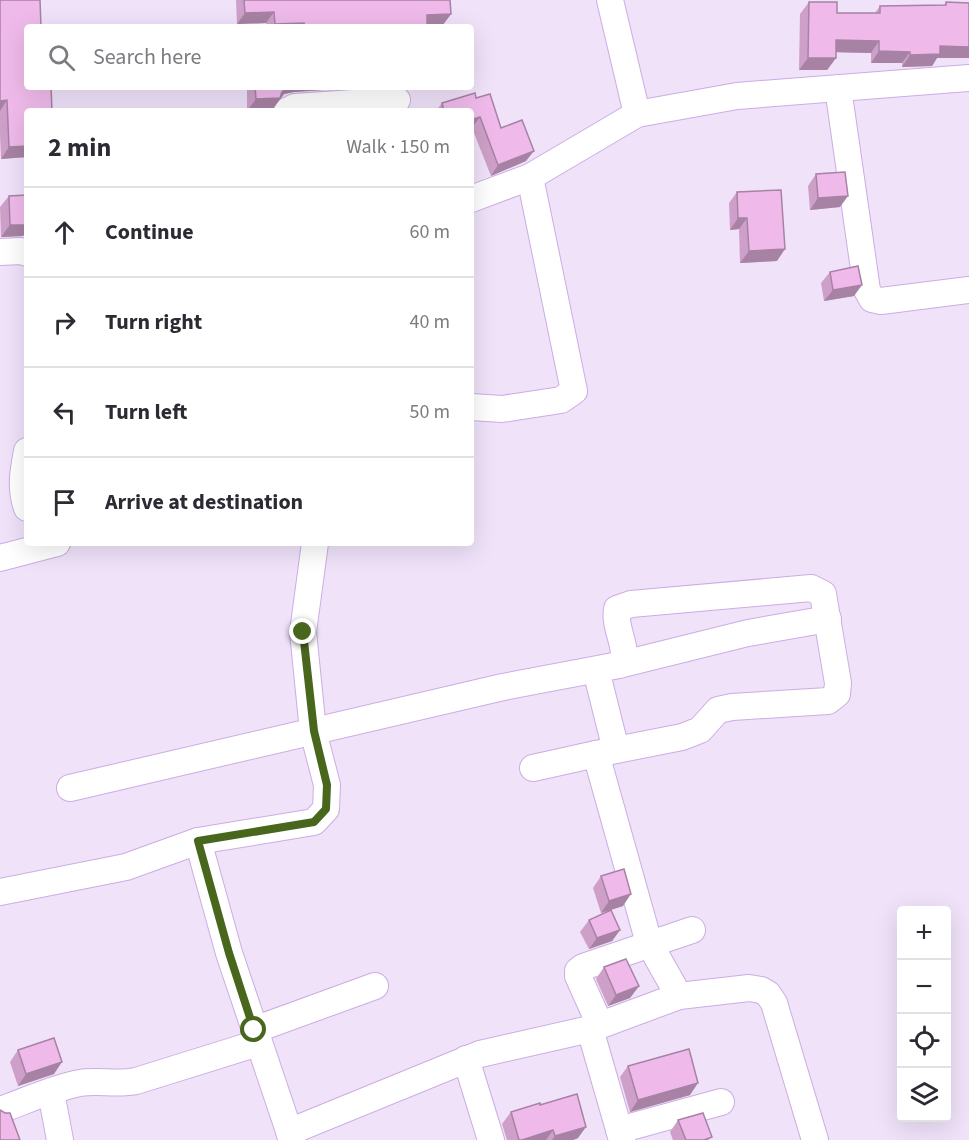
<!DOCTYPE html>
<html lang="en">
<head>
<meta charset="utf-8">
<style>
	:root { --surface:#fff; --page:#f2f2f3; --text:#2b2b33; --muted:#7c7c81; --line:#e1e1e2 }
	body { margin:0; font-family:"Source Sans 3",sans-serif; background:var(--page); color:var(--text) }
	.controls { position:absolute; right:18px; bottom:18px; display:grid; overflow:hidden; border-radius:6px; box-shadow:0 6px 24px #0002 }
	.controls button { width:54px; height:54px; display:grid; place-items:center; padding:0; border:0; border-bottom:2px solid var(--line); background:var(--surface); color:var(--text); font:30px sans-serif }
	.stop { position:absolute; width:18px; height:18px; margin:-14px; border:4px solid #48671d; border-radius:50%; background:#fff }
	.stop.end { background:#48671d; border-color:#fff; box-shadow:0 2px 6px #0008 }
	.list { margin:0; padding:0; list-style:none }
	h2 { display:flex; justify-content:space-between; align-items:center; height:78px; margin:0; padding:0 24px; font-size:26px }
	h2 small { font-size:20px; font-weight:400; color:var(--muted) }
	.list li { display:grid; grid-template-columns:39px 1fr auto; gap:18px; align-items:center; box-sizing:border-box; height:90px; padding:0 24px; border-top:2px solid var(--line) }
	.list b { display:block; font-size:22px; white-space:nowrap }
	.list em { font-size:20px; font-style:normal; color:var(--muted) }
	.icon { flex:none; width:33px; height:33px; fill:none; stroke:currentColor; stroke-width:2; stroke-linecap:round; stroke-linejoin:round }
	.map { position:relative; flex:none; width:969px; height:1140px; overflow:hidden }
	.search { position:absolute; background:var(--surface); box-shadow:0 6px 24px #0002; left:24px; top:24px; width:450px; height:66px; display:flex; align-items:center; gap:15px; box-sizing:border-box; padding:0 21px; border-radius:6px; color:var(--muted); font-size:22px }
	.panel { position:absolute; background:var(--surface); box-shadow:0 6px 24px #0002; left:24px; top:108px; width:450px; height:438px; border-radius:6px }
	.map>svg:first-child { display:block }
</style>
</head>
<body>
<div class="map">
<svg width="969" height="1140" viewBox="0 0 969 1140">
	<rect width="100%" height="100%" fill="#efe2f9"/>
	<g fill="none" stroke-linecap="round" stroke-linejoin="round">
		<defs>
			<g id="street">
				<polyline points="610,0 637,114"/>
				<polyline points="838,88 867,290 872,299 881,301 969,290"/>
				<polyline points="287,111 295,107 397,100"/>
				<polyline points="471,199 530,177 637,114 737,96 969,78"/>
				<polyline points="0,252 21,251 27,253"/>
				<polyline points="471,407 502,409 561,400 574,391 530,177"/>
				<path d="M 27,451 C 23,472 20,488 27,508"/>
				<polyline points="0,558 57,543"/>
				<polyline points="619,665 748,633 828,619"/>
				<polyline points="596,670 616,750"/>
				<polyline points="596,754 649,943 679,996"/>
				<path d="M 70,788 L 503,687 L 619,665 L 624,660 C 626,643 614,627 617,609 L 631,604 L 811,588 L 823,594 L 838,683 L 837,694 L 828,701 L 732,707 L 718,710 L 700,730 L 682,737 L 596,754 L 533,768"/>
				<polyline points="198,841 229,953 292,1140"/>
				<polyline points="0,892 126,867 198,841 314,822 326,809 327,785 313,731 303,632 315,543"/>
				<polyline points="600,1025 578,976 578,971 583,967 692,930"/>
				<polyline points="590,1029 622,1140"/>
				<polyline points="254,1030 375,986"/>
				<polyline points="466,1059 491,1140"/>
				<polyline points="51,1092 60,1140"/>
				<path d="M 0,1110 C 26,1101 53,1088 80,1083 C 99,1080 117,1085 136,1081 L 258,1043"/>
				<polyline points="619,1130 721,1102"/>
				<polyline points="289,1132 480,1054 590,1029 679,996 749,988 761,990 768,994 774,1003 815,1140"/>
			</g>
		</defs>
		<!-- street casing -->
		<use href="#street" stroke="#cbade3" stroke-width="28"/>
		<!-- street -->
		<use href="#street" stroke="#fff" stroke-width="26"/>
	</g>
	<!-- wall -->
	<g fill="#cea0c9">
		<polygon points="0,0 27,157 1,159 0,135"/>
		<polygon points="236,0 450,0 451,14 442,26 427,27 266,27 266,23 237,24"/>
		<polygon points="809,2 837,13 875,13 880,6 944,5 946,2 937,58 932,66 902,67 902,63 871,63 871,53 836,52 836,58 827,70 799,70 800,14"/>
		<polygon points="247,87 367,87 294,92 284,94 272,110 247,111"/>
		<polygon points="404,87 423,87 421,90 408,90"/>
		<polygon points="476,98 501,128 526,161 491,176 472,128 471,111 436,111 442,103"/>
		<polygon points="816,174 840,207 810,210 808,186"/>
		<polygon points="737,192 777,261 740,263 739,229 730,230 729,203"/>
		<polygon points="9,196 27,225 27,231 23,236 1,237 0,207"/>
		<polygon points="830,272 854,296 824,301 821,283"/>
		<polygon points="601,876 623,906 601,913 593,888"/>
		<polygon points="589,920 620,930 612,941 589,949 580,932"/>
		<polygon points="604,967 639,986 630,998 608,1006 596,979"/>
		<polygon points="18,1050 54,1074 18,1086 10,1062"/>
		<polygon points="628,1066 690,1095 630,1112 620,1077"/>
		<polygon points="540,1105 578,1138 573,1140 507,1140 502,1124 511,1112"/>
		<polygon points="678,1120 710,1140 673,1140 670,1132"/>
	</g>
	<!-- shaded-wall -->
	<g fill="#a782a4">
		<polygon points="274,12 266,23 237,24 245,13"/>
		<polygon points="451,14 442,26 419,27 427,15"/>
		<polygon points="304,23 302,27 273,27 275,24"/>
		<polygon points="836,40 879,41 871,53 828,52"/>
		<polygon points="940,46 969,47 969,58 937,58 932,66 902,67 910,55"/>
		<polygon points="879,51 910,52 902,63 871,63"/>
		<polygon points="808,58 836,58 827,70 799,70"/>
		<polygon points="287,87 367,87 294,92 284,94 272,110 247,111 256,99 282,92"/>
		<polygon points="411,87 423,87 421,90 408,90"/>
		<polygon points="7,100 0,111 0,101"/>
		<polygon points="480,117 472,128 471,129 471,120"/>
		<polygon points="27,146 27,157 1,159 9,147"/>
		<polygon points="534,151 526,161 491,176 498,165"/>
		<polygon points="848,196 840,207 810,210 818,198"/>
		<polygon points="738,218 747,218 739,229 730,230"/>
		<polygon points="10,225 27,225 27,231 23,236 1,237"/>
		<polygon points="785,249 777,261 740,263 749,251"/>
		<polygon points="862,285 854,296 824,301 833,290"/>
		<polygon points="631,894 623,906 601,913 609,901"/>
		<polygon points="620,930 612,941 589,949 597,938"/>
		<polygon points="639,986 630,998 608,1006 616,995"/>
		<polygon points="62,1062 54,1074 18,1086 26,1074"/>
		<polygon points="698,1083 690,1095 630,1112 638,1100"/>
		<polygon points="586,1127 578,1138 573,1140 552,1140 555,1136"/>
		<polygon points="553,1130 546,1140 522,1140"/>
	</g>
	<!-- building -->
	<g fill="#efbaea" stroke="#a782a4" stroke-width="1.5">
		<polygon points="0,0 40,0 41,27 27,27 27,87 51,87 52,111 27,111 27,146 9,147 7,100 0,101"/>
		<polygon points="244,0 450,0 451,14 427,15 427,27 305,27 304,23 275,24 274,12 245,13"/>
		<polygon points="809,2 837,2 837,13 880,13 880,6 946,5 946,2 969,3 969,47 940,46 940,54 910,55 910,52 879,51 879,41 836,40 836,58 808,58"/>
		<polygon points="255,87 288,87 282,92 280,98 256,99"/>
		<polygon points="475,93 476,98 490,94 501,128 522,120 534,151 498,165 480,117 471,120 471,111 444,111 442,103"/>
		<polygon points="845,172 848,196 818,198 816,174"/>
		<polygon points="781,190 785,249 749,251 747,218 738,218 737,192"/>
		<polygon points="27,195 27,225 10,225 9,196"/>
		<polygon points="858,266 862,285 833,290 830,272"/>
		<polygon points="624,869 631,894 609,901 601,876"/>
		<polygon points="611,910 620,930 597,938 589,920"/>
		<polygon points="626,959 639,986 616,995 604,967"/>
		<polygon points="54,1038 62,1062 26,1074 18,1050"/>
		<polygon points="689,1049 698,1083 638,1100 628,1066"/>
		<polygon points="577,1094 586,1127 555,1136 553,1130 522,1140 519,1140 511,1112 540,1103 540,1105"/>
		<polygon points="0,1110 5,1113 10,1113 20,1140 0,1140"/>
		<polygon points="703,1113 712,1137 704,1140 686,1140 678,1120"/>
	</g>
	<g fill="none" stroke-linecap="round" stroke-linejoin="round">
		<!-- route -->
		<polyline stroke="#48671d" stroke-width="8" points="254,1030 229,953 198,841 314,822 326,809 327,785 314,731 303,632"/>
	</g>
</svg>
<div class="controls">
<button>+</button>
<button>−</button>
<button><svg class="icon" aria-label="locate" viewBox="0 0 24 24"><circle cx="12" cy="12" r="6"/><path d="M12 2v4M12 18v4M2 12h4M18 12h4"/></svg></button>
<button><svg class="icon" aria-label="layers" viewBox="0 0 24 24"><path d="M12 4l9 5-9 5-9-5zM3 14l9 5 9-5"/></svg></button>
</div>
<div class="stop" style="left:254px;top:1030px"></div>
<div class="stop end" style="left:303px;top:632px"></div>
<div class="search"><svg class="icon" aria-label="search" viewBox="0 0 24 24"><circle cx="10" cy="10" r="6"/><path d="M15 15l6 6"/></svg>Search here</div>
<section class="panel">
<h2>2 min<small>Walk · 150 m</small></h2>
<ul class="list">
<li><svg class="icon" aria-label="ahead" viewBox="0 0 24 24"><path d="M12 20V5M6 11l6-6 6 6"/></svg><div><b>Continue</b></div><em>60 m</em></li>
<li><svg class="icon" aria-label="right" viewBox="0 0 24 24"><path d="M7 20v-9h11M14 6l5 5-5 5"/></svg><div><b>Turn right</b></div><em>40 m</em></li>
<li><svg class="icon" aria-label="left" viewBox="0 0 24 24"><path d="M17 20v-9H6M10 6l-5 5 5 5"/></svg><div><b>Turn left</b></div><em>50 m</em></li>
<li><svg class="icon" aria-label="arrive" viewBox="0 0 24 24"><path d="M6 21V4h12l-3 4 3 4H6"/></svg><div><b>Arrive at destination</b></div></li>
</ul>
</section>
</div>
</body>
</html>
